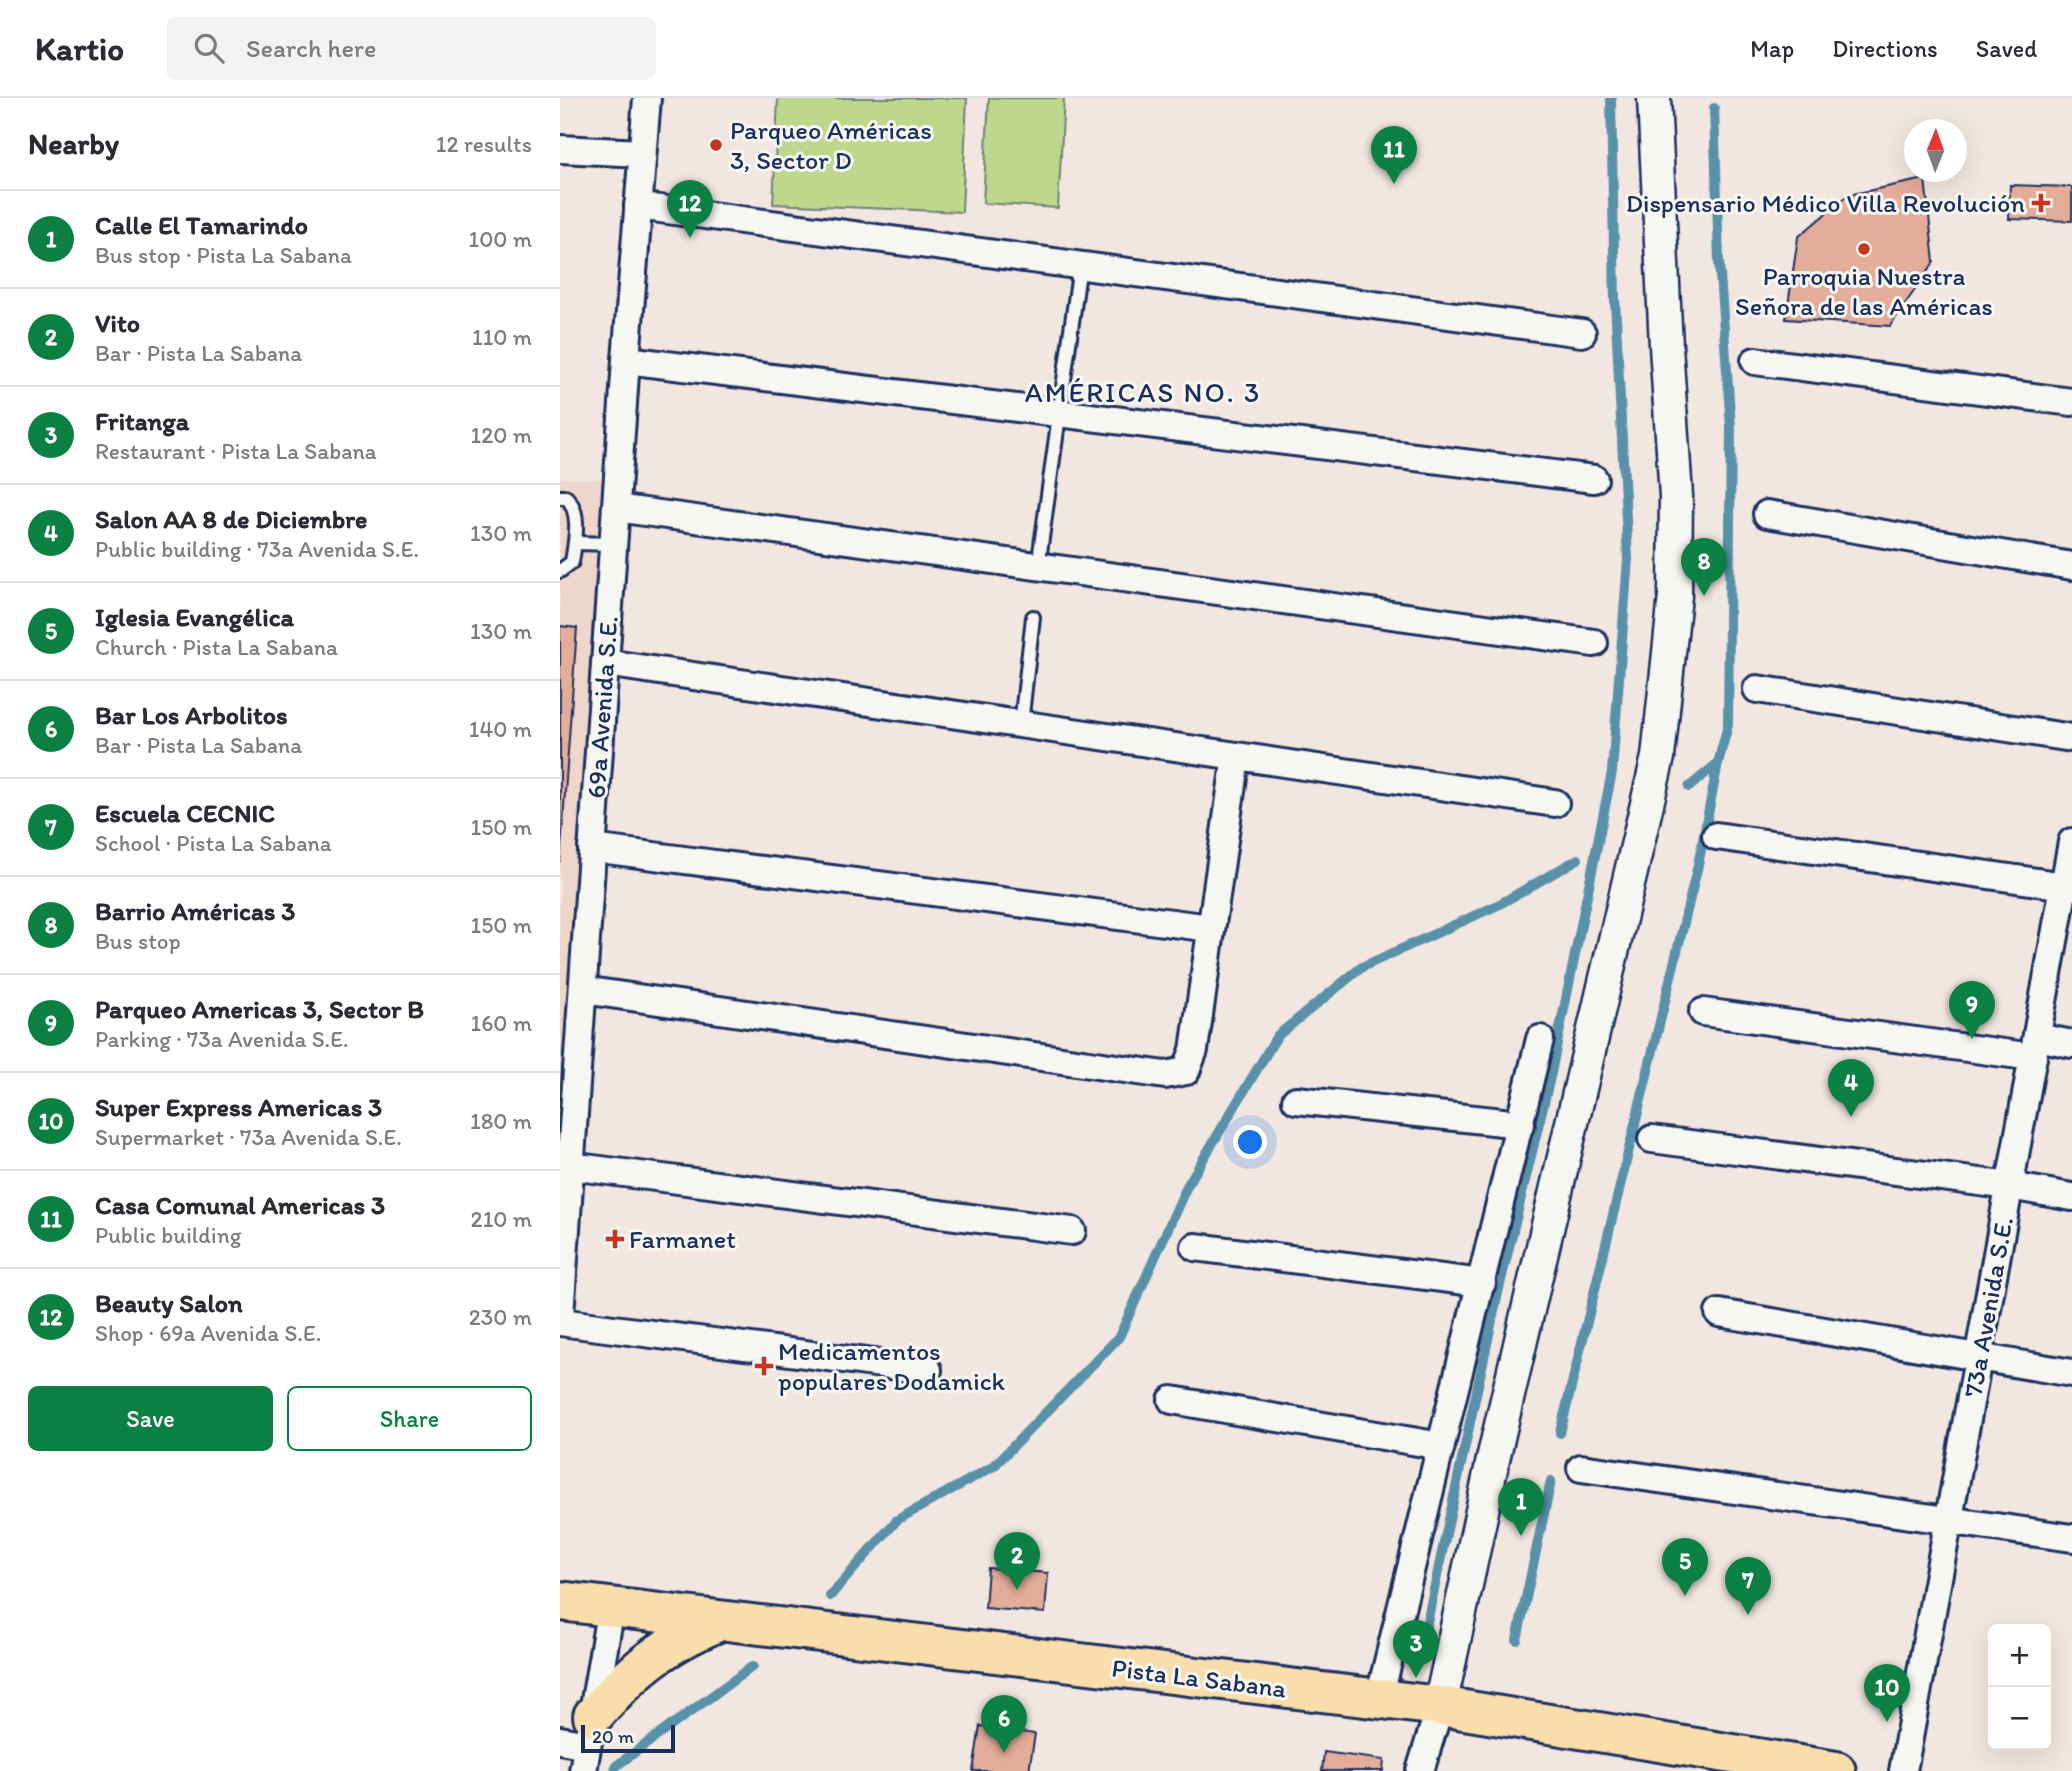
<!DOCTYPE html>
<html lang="en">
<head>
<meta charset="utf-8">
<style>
	:root { --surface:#fff; --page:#f2f2f3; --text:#2b2b33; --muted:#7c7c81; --line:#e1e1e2; --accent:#0b8043 }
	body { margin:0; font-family:Itim,sans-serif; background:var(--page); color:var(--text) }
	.controls { position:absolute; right:21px; bottom:21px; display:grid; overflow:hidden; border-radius:10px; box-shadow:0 7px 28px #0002 }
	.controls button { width:63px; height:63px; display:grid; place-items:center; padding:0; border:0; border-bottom:2px solid var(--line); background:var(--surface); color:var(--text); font:35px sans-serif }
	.compass { position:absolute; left:1344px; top:21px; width:63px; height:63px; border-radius:50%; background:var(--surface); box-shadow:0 7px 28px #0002; rotate:1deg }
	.scale { position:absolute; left:21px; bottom:18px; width:94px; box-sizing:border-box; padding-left:7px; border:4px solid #1b2f5e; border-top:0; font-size:19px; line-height:24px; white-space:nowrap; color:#1b2f5e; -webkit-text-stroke:5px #f6f6f2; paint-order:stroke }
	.you { position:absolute; left:691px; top:1045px; width:24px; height:24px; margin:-18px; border:5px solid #fff; border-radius:50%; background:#1a73e8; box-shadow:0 0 0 10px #1a73e833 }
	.badge { display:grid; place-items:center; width:46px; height:46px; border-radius:50%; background:var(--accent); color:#fff; font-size:23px; font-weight:700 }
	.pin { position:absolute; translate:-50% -58px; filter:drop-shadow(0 2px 4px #0008) }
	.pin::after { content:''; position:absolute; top:37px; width:24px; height:21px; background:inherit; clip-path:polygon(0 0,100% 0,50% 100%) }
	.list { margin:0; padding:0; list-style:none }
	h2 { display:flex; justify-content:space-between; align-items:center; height:91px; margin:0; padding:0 28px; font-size:30px }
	h2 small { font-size:23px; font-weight:400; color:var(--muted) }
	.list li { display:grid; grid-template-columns:46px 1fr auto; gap:21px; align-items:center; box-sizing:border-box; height:98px; padding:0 28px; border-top:2px solid var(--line) }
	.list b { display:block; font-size:26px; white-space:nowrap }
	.list p { margin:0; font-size:23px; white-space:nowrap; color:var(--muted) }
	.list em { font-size:23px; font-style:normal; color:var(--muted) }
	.actions { display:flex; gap:14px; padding:21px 28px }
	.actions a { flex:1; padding:16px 0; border:2px solid var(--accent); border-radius:10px; text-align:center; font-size:24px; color:var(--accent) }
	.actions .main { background:var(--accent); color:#fff }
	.icon { flex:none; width:38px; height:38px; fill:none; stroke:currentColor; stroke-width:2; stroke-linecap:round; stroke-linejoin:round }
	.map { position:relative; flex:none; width:1512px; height:1673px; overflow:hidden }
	header { display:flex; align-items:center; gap:42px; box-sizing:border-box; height:98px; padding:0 35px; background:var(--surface); border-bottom:2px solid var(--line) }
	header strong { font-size:33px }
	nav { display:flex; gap:38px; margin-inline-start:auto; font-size:24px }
	.search { width:490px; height:63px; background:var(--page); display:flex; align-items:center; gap:18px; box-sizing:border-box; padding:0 24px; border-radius:10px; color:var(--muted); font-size:26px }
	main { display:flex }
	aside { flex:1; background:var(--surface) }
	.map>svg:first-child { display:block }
</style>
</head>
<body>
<header>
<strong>Kartio</strong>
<div class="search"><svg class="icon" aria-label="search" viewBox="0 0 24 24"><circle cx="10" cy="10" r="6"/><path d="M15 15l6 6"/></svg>Search here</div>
<nav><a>Map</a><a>Directions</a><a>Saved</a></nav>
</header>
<main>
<aside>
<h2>Nearby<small>12 results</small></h2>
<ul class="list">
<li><span class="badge">1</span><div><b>Calle El Tamarindo</b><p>Bus stop · Pista La Sabana</p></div><em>100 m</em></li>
<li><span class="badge">2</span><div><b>Vito</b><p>Bar · Pista La Sabana</p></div><em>110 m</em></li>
<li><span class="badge">3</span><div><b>Fritanga</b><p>Restaurant · Pista La Sabana</p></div><em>120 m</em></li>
<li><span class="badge">4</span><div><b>Salon AA 8 de Diciembre</b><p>Public building · 73a Avenida S.E.</p></div><em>130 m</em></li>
<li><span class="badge">5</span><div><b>Iglesia Evangélica</b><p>Church · Pista La Sabana</p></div><em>130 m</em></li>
<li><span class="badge">6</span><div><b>Bar Los Arbolitos</b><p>Bar · Pista La Sabana</p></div><em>140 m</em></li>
<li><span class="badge">7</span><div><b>Escuela CECNIC</b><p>School · Pista La Sabana</p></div><em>150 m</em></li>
<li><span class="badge">8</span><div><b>Barrio Américas 3</b><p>Bus stop</p></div><em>150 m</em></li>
<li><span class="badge">9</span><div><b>Parqueo Americas 3, Sector B</b><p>Parking · 73a Avenida S.E.</p></div><em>160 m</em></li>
<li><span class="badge">10</span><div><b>Super Express Americas 3</b><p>Supermarket · 73a Avenida S.E.</p></div><em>180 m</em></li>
<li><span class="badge">11</span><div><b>Casa Comunal Americas 3</b><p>Public building</p></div><em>210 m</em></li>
<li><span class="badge">12</span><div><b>Beauty Salon</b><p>Shop · 69a Avenida S.E.</p></div><em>230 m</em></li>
</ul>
<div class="actions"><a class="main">Save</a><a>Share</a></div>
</aside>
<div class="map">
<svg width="1512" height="1673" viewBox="0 0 1512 1673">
	<rect width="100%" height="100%" fill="#f2e7e0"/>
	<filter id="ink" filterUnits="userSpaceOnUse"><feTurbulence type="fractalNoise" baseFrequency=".0143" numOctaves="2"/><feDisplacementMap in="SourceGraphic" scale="14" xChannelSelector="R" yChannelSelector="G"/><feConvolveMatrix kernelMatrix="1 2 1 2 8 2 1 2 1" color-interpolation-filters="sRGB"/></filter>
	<g filter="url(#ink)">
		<!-- built -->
		<polygon fill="#eed6cb" points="0,380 57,382 0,1185"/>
		<!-- green -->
		<g fill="#bfd68d" stroke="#6d8276" stroke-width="2">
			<polygon points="218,0 407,0 402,114 213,106"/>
			<polygon points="429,0 504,0 498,110 423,105"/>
		</g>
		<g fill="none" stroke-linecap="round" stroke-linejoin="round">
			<!-- stream -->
			<g stroke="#5991a9" stroke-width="10">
				<polyline points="1129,689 1158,665 1168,627 1171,329 1159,163 1154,10"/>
				<polyline points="1000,1335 1138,767 1158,665"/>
				<polyline points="270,1498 337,1422 434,1368 559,1239 627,1088 717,938 802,869 938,807 1018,761"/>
				<polyline points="957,1542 991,1383"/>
				<polyline points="861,1552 937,1199 991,975 1052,674 1068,461 1055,202 1051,0"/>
				<polyline points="55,1673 56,1668 193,1568"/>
			</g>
		</g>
		<!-- building -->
		<g fill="#e3ad99" stroke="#1b2f5e" stroke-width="2">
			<polygon points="1365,81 1374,164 1330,228 1226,221 1238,139 1288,97"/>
			<polygon points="1450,87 1512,89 1512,123 1449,121"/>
			<polygon points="0,528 17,530 0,764"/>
			<polygon points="428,1470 488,1475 485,1515 425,1510"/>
			<polygon points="420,1628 475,1636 469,1673 413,1673"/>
			<polygon points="764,1654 824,1662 823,1673 762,1673"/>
		</g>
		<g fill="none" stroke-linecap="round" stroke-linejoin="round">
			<defs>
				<g id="service">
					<path d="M 0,399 L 6,399 C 22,414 15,444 12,464 L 0,473"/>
					<polyline points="15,445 53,446"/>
					<polyline points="478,469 520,167"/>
					<polyline points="461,626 473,519"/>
				</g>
				<g id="minor">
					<polyline points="0,51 82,55"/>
					<polyline points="78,108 1022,235"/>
					<polyline points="66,262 1034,381"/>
					<polyline points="1195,263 1512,304"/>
					<polyline points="56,410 1034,545"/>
					<polyline points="1207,416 1512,468"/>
					<polyline points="45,565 995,705"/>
					<polyline points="1197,591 1512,640"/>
					<polyline points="1156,738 1512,789"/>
					<polyline points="32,750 651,830"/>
					<polyline points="23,892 605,977 626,973 634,952 676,658"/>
					<polyline points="1143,914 1473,959"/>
					<polyline points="1477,939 1512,946"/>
					<polyline points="736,1002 961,1026"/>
					<polyline points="1092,1041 1450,1088 1512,1099"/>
					<polyline points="10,1068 512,1133"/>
					<polyline points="635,1149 922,1185"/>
					<polyline points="1159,1215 1512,1275"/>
					<polyline points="0,1218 66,262 87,0"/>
					<polyline points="0,1224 368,1272"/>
					<polyline points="612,1302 881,1348"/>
					<polyline points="1021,1370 1512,1440"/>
					<polyline points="819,1601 980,941"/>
					<polyline points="0,1642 27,1647"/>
					<polyline points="23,1673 51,1509"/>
					<polyline points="860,1673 880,1608"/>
					<polyline points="1343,1673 1512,744"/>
				</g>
				<polyline id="tertiary" points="880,1608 934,1357 1098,659 1115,498 1116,398 1106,248 1094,0"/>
				<g id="primary">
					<polyline points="0,1503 880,1608 1276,1673"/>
					<path d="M 33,1618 C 75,1570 101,1548 160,1523"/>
				</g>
			</defs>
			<!-- service casing -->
			<use href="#service" stroke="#1b2f5e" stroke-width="18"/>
			<!-- minor casing -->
			<use href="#minor" stroke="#1b2f5e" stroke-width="32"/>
			<!-- tertiary casing -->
			<use href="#tertiary" stroke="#1b2f5e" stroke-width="37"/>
			<!-- primary casing -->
			<use href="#primary" stroke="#1b2f5e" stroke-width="44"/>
			<!-- service -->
			<use href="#service" stroke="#f6f6f2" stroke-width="12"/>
			<!-- minor -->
			<use href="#minor" stroke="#f6f6f2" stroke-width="26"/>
			<!-- tertiary -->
			<use href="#tertiary" stroke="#f6f6f2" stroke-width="32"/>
			<!-- primary -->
			<use href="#primary" stroke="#f9deab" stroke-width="38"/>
		</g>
	</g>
	<!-- markers -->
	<g fill="#c8321e" stroke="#f6f6f2" stroke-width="2.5">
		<circle cx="156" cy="47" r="7"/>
		<path d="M1477.5 94.5h7v7h7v7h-7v7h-7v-7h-7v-7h7z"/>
		<circle cx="1304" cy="151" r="7"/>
		<path d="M51.5 1130.5h7v7h7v7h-7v7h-7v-7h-7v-7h7z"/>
		<path d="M200.5 1257.5h7v7h7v7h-7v7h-7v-7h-7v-7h7z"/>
	</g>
	<g text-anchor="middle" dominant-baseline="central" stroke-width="6" stroke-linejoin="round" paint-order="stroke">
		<!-- poi labels -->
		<g font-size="26" fill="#1b2f5e" stroke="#f6f6f2" text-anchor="start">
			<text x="170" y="32">Parqueo Américas<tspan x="170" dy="30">3, Sector D</tspan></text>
			<text x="1465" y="105" text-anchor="end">Dispensario Médico Villa Revolución</text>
			<text x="1304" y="178" text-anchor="middle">Parroquia Nuestra<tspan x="1304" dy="30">Señora de las Américas</tspan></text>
			<text x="69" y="1141">Farmanet</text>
			<text x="218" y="1253">Medicamentos<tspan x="218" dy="30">populares Dodamick</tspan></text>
		</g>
		<!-- street labels -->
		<g font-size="26" fill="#1b2f5e" stroke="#f6f6f2">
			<text transform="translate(42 609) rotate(-86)">69a Avenida S.E.</text>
			<text transform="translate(1428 1209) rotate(-80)">73a Avenida S.E.</text>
			<text transform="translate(639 1580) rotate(7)">Pista La Sabana</text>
		</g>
		<!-- neighbourhood labels -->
		<g font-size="28" letter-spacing="2" fill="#1b2f5e" stroke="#f6f6f2">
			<text x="583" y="294">AMÉRICAS NO. 3</text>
		</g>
	</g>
</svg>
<div class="controls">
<button>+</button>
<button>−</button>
</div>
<svg class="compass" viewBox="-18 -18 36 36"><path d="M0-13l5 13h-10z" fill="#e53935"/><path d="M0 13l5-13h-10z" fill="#7c7c81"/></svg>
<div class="scale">20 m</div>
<div class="you"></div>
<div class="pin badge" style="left:961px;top:1438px">1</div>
<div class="pin badge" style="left:457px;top:1492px">2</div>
<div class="pin badge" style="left:856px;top:1580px">3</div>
<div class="pin badge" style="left:1291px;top:1019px">4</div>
<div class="pin badge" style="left:1125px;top:1498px">5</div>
<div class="pin badge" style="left:444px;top:1655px">6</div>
<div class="pin badge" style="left:1188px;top:1517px">7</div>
<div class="pin badge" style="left:1144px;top:498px">8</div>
<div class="pin badge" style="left:1412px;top:941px">9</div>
<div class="pin badge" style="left:1327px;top:1624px">10</div>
<div class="pin badge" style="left:834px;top:86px">11</div>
<div class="pin badge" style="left:130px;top:140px">12</div>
</div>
</main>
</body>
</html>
